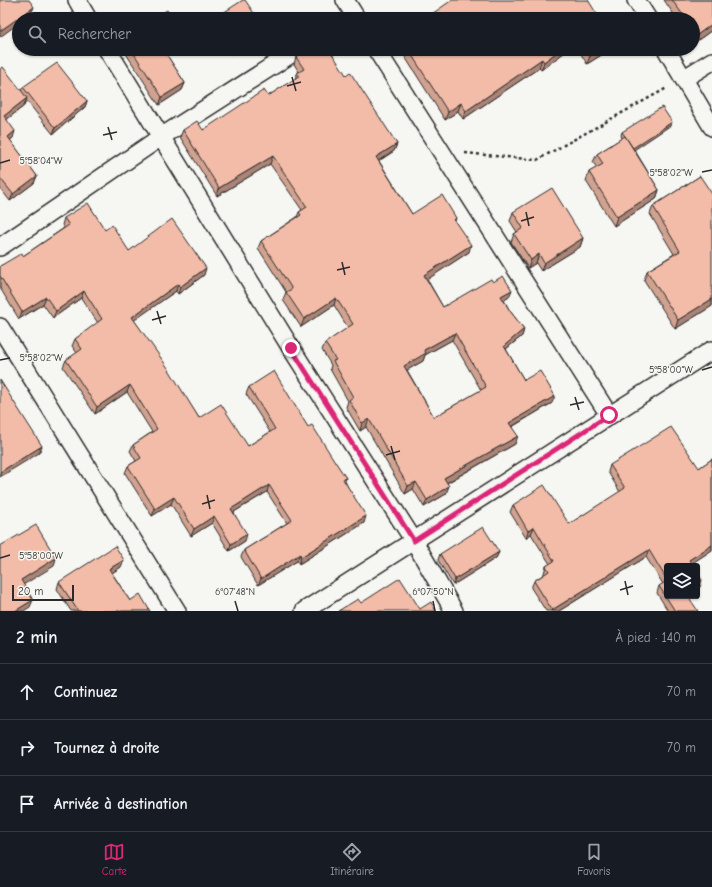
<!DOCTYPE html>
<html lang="fr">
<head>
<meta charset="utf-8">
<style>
	:root { --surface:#171b24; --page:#242831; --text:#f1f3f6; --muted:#9ea1a6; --line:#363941; --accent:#db2777 }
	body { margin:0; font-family:"Comic Neue",sans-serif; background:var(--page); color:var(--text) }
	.controls { position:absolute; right:12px; bottom:12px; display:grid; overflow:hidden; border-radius:4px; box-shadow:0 1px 3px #0004 }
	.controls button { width:36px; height:36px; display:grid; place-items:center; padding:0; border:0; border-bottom:1px solid var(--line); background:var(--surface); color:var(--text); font:20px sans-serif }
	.scale { position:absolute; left:12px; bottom:10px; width:62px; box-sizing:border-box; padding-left:4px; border:2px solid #2b2b2b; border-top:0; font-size:11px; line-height:14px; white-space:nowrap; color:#2b2b2b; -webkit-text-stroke:3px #f6f6f2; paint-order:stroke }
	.stop { position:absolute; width:12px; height:12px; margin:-9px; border:3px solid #db2777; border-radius:50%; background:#fff }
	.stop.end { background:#db2777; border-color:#fff; box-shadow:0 1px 4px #0008 }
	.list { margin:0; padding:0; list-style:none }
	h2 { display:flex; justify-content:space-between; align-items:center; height:52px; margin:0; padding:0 16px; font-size:17px }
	h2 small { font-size:13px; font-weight:400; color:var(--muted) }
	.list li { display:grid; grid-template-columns:26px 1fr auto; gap:12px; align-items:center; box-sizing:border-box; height:56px; padding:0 16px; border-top:1px solid var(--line) }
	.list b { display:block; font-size:15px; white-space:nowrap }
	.list em { font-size:13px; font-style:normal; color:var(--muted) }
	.icon { flex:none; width:22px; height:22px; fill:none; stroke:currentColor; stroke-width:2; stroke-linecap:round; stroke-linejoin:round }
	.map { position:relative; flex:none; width:712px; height:611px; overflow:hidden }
	.search { position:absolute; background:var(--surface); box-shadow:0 1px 3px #0004; left:12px; right:12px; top:12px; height:44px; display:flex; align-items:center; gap:10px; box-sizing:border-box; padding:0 14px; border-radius:22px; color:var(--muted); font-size:15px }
	.sheet { height:220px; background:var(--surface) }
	nav { display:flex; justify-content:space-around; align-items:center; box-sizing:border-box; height:56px; border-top:1px solid var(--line); background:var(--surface); font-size:11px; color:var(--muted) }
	nav a { display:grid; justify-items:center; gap:2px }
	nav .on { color:var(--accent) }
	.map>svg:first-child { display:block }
</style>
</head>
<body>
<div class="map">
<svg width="712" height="611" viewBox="0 0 712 611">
	<rect width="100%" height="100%" fill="#f6f6f2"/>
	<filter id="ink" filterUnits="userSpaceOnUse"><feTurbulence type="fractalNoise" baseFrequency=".025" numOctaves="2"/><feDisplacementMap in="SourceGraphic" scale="8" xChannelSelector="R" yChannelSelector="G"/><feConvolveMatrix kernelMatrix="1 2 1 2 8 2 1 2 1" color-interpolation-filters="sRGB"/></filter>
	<g filter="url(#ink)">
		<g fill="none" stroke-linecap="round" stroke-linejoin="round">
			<defs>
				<g id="street">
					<polyline points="77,0 88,19"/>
					<polyline points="345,0 357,19"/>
					<polyline points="636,0 648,19"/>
					<polyline points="107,49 291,348 414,541 454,611"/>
					<polyline points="376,49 609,415"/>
					<polyline points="666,49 712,127"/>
					<polyline points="685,78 712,61"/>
					<polyline points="0,247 161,137 299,49"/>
					<polyline points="0,327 177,611"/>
					<polyline points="304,611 712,350"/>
				</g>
			</defs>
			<!-- street casing -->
			<use href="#street" stroke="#2b2b2b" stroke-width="20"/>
			<!-- path -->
			<polyline stroke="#2b2b2b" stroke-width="2.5" stroke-dasharray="3 3" stroke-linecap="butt" points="465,153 537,160 667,88"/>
			<!-- street -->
			<use href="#street" stroke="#f6f6f2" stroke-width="17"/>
		</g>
		<!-- wall -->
		<g fill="#d1a290" stroke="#2b2b2b" fill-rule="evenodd">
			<polygon points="664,0 712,0 712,30 694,43 693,41 693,19 677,19"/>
			<polygon points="123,49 163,49 185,83 182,90 159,105"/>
			<polygon points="228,49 240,49 231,54"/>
			<polygon points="400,49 569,49 541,70 539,68 463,119 458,111 445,120"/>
			<polygon points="578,49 611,49 587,64"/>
			<path d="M 296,57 L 346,75 L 397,144 L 394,151 L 379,161 L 412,214 L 456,218 L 455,221 L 469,252 L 427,279 L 443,307 L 493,282 L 509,297 L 504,300 L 510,311 L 524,329 L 522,336 L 506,349 L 524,380 L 552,403 L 512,427 L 515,444 L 447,483 L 446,494 L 424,507 L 413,489 L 405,494 L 366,427 L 360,431 L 346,407 L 348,401 L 330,369 L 331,365 L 322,350 L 325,343 L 348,328 L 334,305 L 301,327 L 283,300 L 286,292 L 258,248 L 261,241 L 297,217 L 299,212 L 302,210 L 270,164 L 217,196 L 180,137 L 183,130 L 203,130 L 268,96 L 295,79 L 297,73 L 299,72 L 294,64 ZM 452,340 L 481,390 L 434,417 L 407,370 L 423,361 L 425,355 Z"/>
			<polygon points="0,69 21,91 23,87 87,101 85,107 53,134 26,100 24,106 6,120 13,138 10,140 37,176 34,183 10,201 0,188"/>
			<polygon points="671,125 634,149 659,190 656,199 614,226 586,181 589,172 597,168 593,162 597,154 622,138 621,135 622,132"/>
			<polygon points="700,176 712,306 675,329 644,280 647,271 674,254 650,214 653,206"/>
			<polygon points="513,212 583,238 580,247 541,271 536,263 528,268 511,242 514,234 517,232 510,221"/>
			<polygon points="64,218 105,230 129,251 204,275 178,294 176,291 134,320 199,418 248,446 270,432 246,394 249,387 308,427 346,478 345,481 364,523 299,564 297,561 258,585 241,557 244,550 287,523 267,492 234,512 245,541 229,551 212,523 191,536 171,504 152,516 125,473 128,466 136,461 130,451 133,445 152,432 127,392 95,414 63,367 66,360 77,353 72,346 75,339 98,323 81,298 53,318 43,304 19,319 0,288 0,266 23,256 64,228 62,225"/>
			<polygon points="712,459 712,550 692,563 667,566 667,596 698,611 668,611 657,593 659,586 663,584 646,557 559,611 546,611 531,588 534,581 544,574 544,573 546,566 550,564 531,534 526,538 510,512 513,505 569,524 620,492 608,472 610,465 699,468"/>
			<polygon points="499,552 496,558 453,585 438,560 440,554"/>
			<polygon points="121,567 112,573 130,601 150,611 71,611 57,589 59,582"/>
		</g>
		<!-- shaded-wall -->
		<g fill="#aa8476" stroke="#2b2b2b">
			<polygon points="34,7 31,14 24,19 19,19 19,23 0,37 0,31"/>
			<polygon points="712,24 712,30 694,43 697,35"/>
			<polygon points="233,49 240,49 231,54"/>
			<polygon points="561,49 569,49 541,70 544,62"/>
			<polygon points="600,49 611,49 587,64 590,56"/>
			<polygon points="542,59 539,68 463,119 466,111"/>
			<polygon points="185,83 182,90 159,105 162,97"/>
			<polygon points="27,98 24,106 1,124 4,116"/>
			<polygon points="87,101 85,107 53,134 55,128"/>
			<polygon points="461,103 458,111 445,120 448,112"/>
			<polygon points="672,122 671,125 631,152 632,148"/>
			<polygon points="15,131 13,138 5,144 8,137"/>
			<polygon points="397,144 394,151 373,164 376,157"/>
			<polygon points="273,156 270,164 217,196 219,188"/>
			<polygon points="37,176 34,183 10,201 13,194"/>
			<polygon points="659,190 656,199 614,226 617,217"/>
			<polygon points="583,238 580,247 541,271 544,263"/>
			<polygon points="471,245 469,252 422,283 424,275"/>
			<polygon points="539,254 536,263 528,268 531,260"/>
			<polygon points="206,268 204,275 178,294 180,287"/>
			<polygon points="178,284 176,291 129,324 132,317"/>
			<polygon points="512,290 509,297 499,304 501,296"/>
			<polygon points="84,291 81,298 53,318 56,311"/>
			<polygon points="46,297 43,304 19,319 22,312"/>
			<polygon points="336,298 334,305 301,327 304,319"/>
			<polygon points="712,299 712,306 675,329 678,320"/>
			<polygon points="524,329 522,336 501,353 504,346"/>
			<polygon points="455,333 452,340 425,355 423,361 402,373 404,366 424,350"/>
			<polygon points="130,385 127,392 95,414 97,407"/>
			<polygon points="555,396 552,403 506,430 509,423"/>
			<polygon points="369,419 366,427 360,431 362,423"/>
			<polygon points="518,436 515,444 441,486 444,478"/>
			<polygon points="42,446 39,453 0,477 0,472"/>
			<polygon points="416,482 413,489 405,494 408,486"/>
			<polygon points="269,485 267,492 229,515 231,509"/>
			<polygon points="449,486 446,494 424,507 427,500"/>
			<polygon points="174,497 171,504 152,516 155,509"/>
			<polygon points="214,516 212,523 191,536 194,529"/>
			<polygon points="366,516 364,523 299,564 301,557"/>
			<polygon points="534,527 531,534 526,538 528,531"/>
			<polygon points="247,534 245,541 229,551 231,544"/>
			<polygon points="712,545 712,550 688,566 689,560"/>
			<polygon points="649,550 646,557 559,611 552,611 552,610"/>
			<polygon points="499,552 496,558 453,585 455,579"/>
			<polygon points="300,554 297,561 258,585 261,579"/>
			<polygon points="56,558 54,566 18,588 21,580"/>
			<polygon points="124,560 121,567 107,576 109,569"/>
			<polygon points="702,580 700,587 697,589 697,584"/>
			<polygon points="33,600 30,607 24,611 15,611"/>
		</g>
		<!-- building -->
		<g fill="#f3bca8" stroke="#2b2b2b" fill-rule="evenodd">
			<polygon points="0,0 29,0 34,7 0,31"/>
			<polygon points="243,0 245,0 258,19 215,19 215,18"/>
			<polygon points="452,0 588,0 600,19 431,19 429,16"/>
			<polygon points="672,0 712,0 712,24 697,35 693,30 693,19 686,19"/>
			<polygon points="167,10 173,19 153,19"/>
			<polygon points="131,49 163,49 185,83 162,97"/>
			<path d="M 308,49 L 329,49 L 346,75 L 350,72 L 397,144 L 376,157 L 412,214 L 442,195 L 456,218 L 454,220 L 471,245 L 424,275 L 443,307 L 491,279 L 493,282 L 503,276 L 512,290 L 501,296 L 510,311 L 524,329 L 504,346 L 524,380 L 540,371 L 555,396 L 509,423 L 518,436 L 444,478 L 449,486 L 427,500 L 416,482 L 408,486 L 369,419 L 362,423 L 349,400 L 353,397 L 333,361 L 336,360 L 325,343 L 353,324 L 336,298 L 304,319 L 286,292 L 292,289 L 261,241 L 301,215 L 299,212 L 307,207 L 273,156 L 219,188 L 183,130 L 197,121 L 203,130 L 264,90 L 268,96 L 299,76 L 297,73 L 304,69 L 296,57 ZM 455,333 L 486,387 L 434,417 L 404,366 L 426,353 L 424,350 Z"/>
			<polygon points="408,49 561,49 544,62 542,59 466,111 461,103 448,112"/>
			<polygon points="586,49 600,49 590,56"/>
			<polygon points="57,63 87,101 55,128 23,87"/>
			<polygon points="3,67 27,98 4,116 15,131 8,137 37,176 13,194 0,178 0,69"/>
			<polygon points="662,107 672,122 633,148 625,136 622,132"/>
			<polygon points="625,136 659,190 617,217 589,172 603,164 597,154"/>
			<polygon points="700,176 712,194 712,299 678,320 647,271 680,251 653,206"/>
			<polygon points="552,188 583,238 544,263 539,254 531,260 514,234 523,228 513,212"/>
			<polygon points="88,203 105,230 112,225 129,251 172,219 206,268 180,287 178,284 132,317 168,368 199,418 221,404 248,446 275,429 249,387 274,371 308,427 312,425 334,460 346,478 343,479 366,516 301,557 300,554 261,579 244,550 292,520 269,485 231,509 247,534 231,544 214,516 194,529 174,497 155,509 128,466 141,458 133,445 157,429 130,385 97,407 66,360 82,349 75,339 102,319 84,291 56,311 46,297 22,312 0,276 0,266 22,253 23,256 69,225 64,218"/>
			<polygon points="0,380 42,446 0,472"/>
			<polygon points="671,427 699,468 712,459 712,545 689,560 693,566 667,566 667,580 649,550 552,610 534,581 549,571 546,566 554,561 534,527 528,531 513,505 544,485 569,524 625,488 610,465"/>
			<polygon points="36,525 56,558 21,580 33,600 15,611 0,611 0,546"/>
			<polygon points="483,527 499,552 455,579 440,554"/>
			<polygon points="115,546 124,560 109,569 130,601 140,594 150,611 78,611 59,582"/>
			<polygon points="697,572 702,580 697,584"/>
			<polygon points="400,578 420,609 431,602 436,611 338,611 358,599 361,603"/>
			<polygon points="667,581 667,596 688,596 698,611 674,611 675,611 659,586"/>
		</g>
	</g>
	<g fill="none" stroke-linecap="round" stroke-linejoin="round" filter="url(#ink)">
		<!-- route -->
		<polyline stroke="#db2777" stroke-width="5" points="291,348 414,541 609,415"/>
	</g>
	<!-- ticks -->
	<path fill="none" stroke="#2b2b2b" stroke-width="1.5" d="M 292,77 L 296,91M 287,86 L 301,82M 108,127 L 112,140M 103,135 L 117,132M 0,163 L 10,160M 702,172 L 712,170M 526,212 L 529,226M 521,221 L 534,217M 342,262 L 345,275M 337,270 L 350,267M 157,311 L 161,324M 152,320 L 166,316M 0,360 L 10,358M 702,370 L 712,367M 575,397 L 579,410M 570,405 L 584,402M 391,446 L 395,460M 386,455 L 400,451M 207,495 L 210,509M 202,504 L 215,500M 0,558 L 10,555M 625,581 L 628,595M 620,590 L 633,586M 235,601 L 238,611M 433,601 L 435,611"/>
	<g font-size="10" text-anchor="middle" fill="#2b2b2b" stroke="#f6f6f2" stroke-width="3" stroke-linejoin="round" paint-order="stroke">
		<text x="41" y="164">5°58'04"W</text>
		<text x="671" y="176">5°58'02"W</text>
		<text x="41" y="361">5°58'02"W</text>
		<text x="671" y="373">5°58'00"W</text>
		<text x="41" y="559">5°58'00"W</text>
		<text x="235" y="595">6°07'48"N</text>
		<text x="433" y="595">6°07'50"N</text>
	</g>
</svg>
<div class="controls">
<button><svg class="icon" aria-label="layers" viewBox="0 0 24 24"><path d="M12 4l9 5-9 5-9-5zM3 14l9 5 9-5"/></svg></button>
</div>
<div class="scale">20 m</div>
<div class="stop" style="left:609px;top:415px"></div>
<div class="stop end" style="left:291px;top:348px"></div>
<div class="search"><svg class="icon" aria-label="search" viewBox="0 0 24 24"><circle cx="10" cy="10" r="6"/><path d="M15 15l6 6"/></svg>Rechercher</div>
</div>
<section class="sheet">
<h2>2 min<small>À pied · 140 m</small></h2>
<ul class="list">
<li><svg class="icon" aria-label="ahead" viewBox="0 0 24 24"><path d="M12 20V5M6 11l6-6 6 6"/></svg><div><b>Continuez</b></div><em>70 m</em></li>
<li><svg class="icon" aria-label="right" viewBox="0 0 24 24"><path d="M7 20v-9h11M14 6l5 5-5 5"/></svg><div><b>Tournez à droite</b></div><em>70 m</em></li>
<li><svg class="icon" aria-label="arrive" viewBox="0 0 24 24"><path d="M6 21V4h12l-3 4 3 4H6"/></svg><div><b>Arrivée à destination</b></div></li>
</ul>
</section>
<nav>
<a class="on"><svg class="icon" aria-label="map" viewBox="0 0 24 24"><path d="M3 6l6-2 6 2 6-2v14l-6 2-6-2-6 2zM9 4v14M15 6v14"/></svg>Carte</a>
<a><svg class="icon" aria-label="directions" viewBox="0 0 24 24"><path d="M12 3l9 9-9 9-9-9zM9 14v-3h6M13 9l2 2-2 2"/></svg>Itinéraire</a>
<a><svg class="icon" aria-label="saved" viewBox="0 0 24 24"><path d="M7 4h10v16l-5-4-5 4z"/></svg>Favoris</a>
</nav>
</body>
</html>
